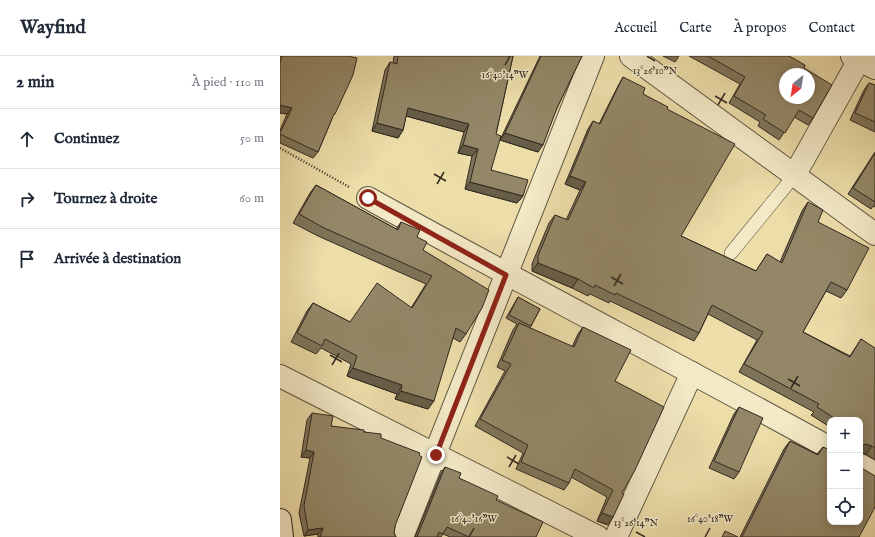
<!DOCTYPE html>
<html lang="fr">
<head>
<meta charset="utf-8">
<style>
	:root { --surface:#fff; --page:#f6f6f7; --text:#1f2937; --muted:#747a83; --line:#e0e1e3 }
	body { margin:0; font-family:"IM FELL English",serif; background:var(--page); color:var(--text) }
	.controls { position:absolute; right:12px; bottom:12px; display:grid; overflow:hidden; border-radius:8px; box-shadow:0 2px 10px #0003 }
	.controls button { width:36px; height:36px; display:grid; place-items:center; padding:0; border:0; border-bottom:1px solid var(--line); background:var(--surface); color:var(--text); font:20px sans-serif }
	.compass { position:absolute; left:499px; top:12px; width:36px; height:36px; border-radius:50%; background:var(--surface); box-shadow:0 2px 10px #0003; rotate:210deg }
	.stop { position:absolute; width:12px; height:12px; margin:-9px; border:3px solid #8f2418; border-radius:50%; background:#fff }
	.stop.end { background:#8f2418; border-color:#fff; box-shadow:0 1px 4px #0008 }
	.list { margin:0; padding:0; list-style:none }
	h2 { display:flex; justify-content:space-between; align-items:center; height:52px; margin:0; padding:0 16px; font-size:17px }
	h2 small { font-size:13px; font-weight:400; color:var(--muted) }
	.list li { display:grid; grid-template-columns:26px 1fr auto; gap:12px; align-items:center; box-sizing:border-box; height:60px; padding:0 16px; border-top:1px solid var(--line) }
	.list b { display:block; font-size:15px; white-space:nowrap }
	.list em { font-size:13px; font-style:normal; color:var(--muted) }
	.icon { flex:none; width:22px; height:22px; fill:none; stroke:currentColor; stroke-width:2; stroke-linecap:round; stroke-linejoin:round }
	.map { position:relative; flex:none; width:595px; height:481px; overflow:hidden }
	header { display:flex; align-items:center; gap:24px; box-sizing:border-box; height:56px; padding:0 20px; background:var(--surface); border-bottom:1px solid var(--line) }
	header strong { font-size:19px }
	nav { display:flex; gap:22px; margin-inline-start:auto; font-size:14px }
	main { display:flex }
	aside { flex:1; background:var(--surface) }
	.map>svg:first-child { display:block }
</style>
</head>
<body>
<header>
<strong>Wayfind</strong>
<nav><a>Accueil</a><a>Carte</a><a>À propos</a><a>Contact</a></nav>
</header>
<main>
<aside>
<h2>2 min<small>À pied · 110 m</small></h2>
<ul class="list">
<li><svg class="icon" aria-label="ahead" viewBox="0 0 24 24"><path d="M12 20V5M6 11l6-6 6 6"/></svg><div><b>Continuez</b></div><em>50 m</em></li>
<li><svg class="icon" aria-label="right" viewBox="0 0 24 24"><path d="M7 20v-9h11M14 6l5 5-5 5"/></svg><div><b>Tournez à droite</b></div><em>60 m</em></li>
<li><svg class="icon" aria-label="arrive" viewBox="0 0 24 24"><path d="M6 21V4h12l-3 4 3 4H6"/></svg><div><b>Arrivée à destination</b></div></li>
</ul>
</aside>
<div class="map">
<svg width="595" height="481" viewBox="0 0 595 481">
	<rect width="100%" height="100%" fill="#ecdda9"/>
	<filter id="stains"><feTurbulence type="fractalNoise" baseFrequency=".005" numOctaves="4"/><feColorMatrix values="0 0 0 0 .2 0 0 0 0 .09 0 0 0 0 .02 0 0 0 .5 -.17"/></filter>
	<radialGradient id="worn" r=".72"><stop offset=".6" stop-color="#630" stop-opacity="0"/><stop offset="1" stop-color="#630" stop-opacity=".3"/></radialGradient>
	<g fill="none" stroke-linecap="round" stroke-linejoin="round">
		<defs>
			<polyline id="lane" points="451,197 514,120"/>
			<g id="street">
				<polyline points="351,0 595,178"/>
				<polyline points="572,0 595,12"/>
				<polyline points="514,120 579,4"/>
				<path d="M 88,142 C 241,227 397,308 550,392"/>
				<polyline points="0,320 318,481"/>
				<polyline points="580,409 595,417"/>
				<polyline points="122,481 313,0"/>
				<polyline points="336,481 412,317"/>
			</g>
			<polyline id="secondary" points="0,464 2,481"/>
		</defs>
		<!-- lane casing -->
		<use href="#lane" stroke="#605642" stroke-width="14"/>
		<!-- street casing -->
		<use href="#street" stroke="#605642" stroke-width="24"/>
		<!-- secondary casing -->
		<use href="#secondary" stroke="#322920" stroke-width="24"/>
		<!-- path -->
		<polyline stroke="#322920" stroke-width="2.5" stroke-dasharray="1 2" stroke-linecap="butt" points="0,92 69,131"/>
		<!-- lane -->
		<use href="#lane" stroke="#f3e9c7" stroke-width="13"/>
		<!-- street -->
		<use href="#street" stroke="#f3e9c7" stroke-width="22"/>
		<!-- secondary -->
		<use href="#secondary" stroke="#f3e9c7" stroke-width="22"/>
	</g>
	<!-- wall -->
	<g fill="#7e7459" stroke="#322920">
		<polygon points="0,0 67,0 51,65 38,96 33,102 0,87 0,74 7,58 0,57"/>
		<polygon points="114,0 233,0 216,78 211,114 243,140 237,147 185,133 192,100 178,97 184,76 126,60 123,74 118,82 92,75 105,14 110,6 113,7"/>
		<polygon points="260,0 302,0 277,52 258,96 220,84"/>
		<polygon points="383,0 399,0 395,6"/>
		<polygon points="409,0 509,0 524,12 533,62 528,69 514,61 499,84 478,70 480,66 449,47 460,28"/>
		<polygon points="343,21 363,38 387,53 401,180 476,215 487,198 500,206 522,155 528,146 538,166 567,234 561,242 546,235 523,276 570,300 581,283 595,293 595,404 586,398 580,397 580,364 550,364 550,371 531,359 534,356 459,316 477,284 428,258 419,277 414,285 330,245 329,247 310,238 308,240 292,232 252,215 252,208 269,167 275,159 286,164 300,134 285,128 308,73 313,65 319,68 338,30"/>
		<polygon points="589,27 595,29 595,76 570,64 584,34"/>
		<polygon points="595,96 595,151 593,150 591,153 568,138"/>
		<polygon points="36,129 116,173 121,166 137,181 143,194 186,278 180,286 173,282 148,353 115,343 117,338 67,320 71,308 41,292 36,298 11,286 27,255 33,247 70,266 131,252 146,228 38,180 13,167 30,137"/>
		<polygon points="238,241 260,253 250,272 292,291 298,278 303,271 335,325 342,437 333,461 328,469 317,465 327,441 291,421 289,427 284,434 236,413 243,397 195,370 225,315 217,311 233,274 237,268 226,262"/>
		<polygon points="459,351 459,416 454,423 429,412 454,358"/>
		<polygon points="32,357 51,370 84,376 101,382 115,470 114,477 116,481 38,481 38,478 24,480 19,457 30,402 21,401 27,364"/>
		<polygon points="510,385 537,398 543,391 579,481 460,481 504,393"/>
		<polygon points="165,411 179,422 216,444 256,481 170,481 163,478 161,481 135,481 161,417"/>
	</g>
	<!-- shaded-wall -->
	<g fill="#675e48" stroke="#322920">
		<polygon points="0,49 12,52 7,58 0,57"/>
		<polygon points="128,52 189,68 184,76 123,59"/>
		<polygon points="97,67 123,74 118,82 92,75"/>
		<polygon points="225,77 263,89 258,96 220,84"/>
		<polygon points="183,89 198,93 192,100 178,97"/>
		<polygon points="290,120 306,126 300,134 285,128"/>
		<polygon points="190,126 243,140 237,147 185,133"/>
		<polygon points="258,207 298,223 292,232 252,215"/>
		<polygon points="73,312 122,329 117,338 67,320"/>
		<polygon points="121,335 154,345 148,353 115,343"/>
		<polygon points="586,388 592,390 586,398 580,397 580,390"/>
		<polygon points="26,394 34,396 30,402 21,401"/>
		<polygon points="322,457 333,461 328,469 317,465"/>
		<polygon points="43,472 38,478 24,480 28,474"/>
	</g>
	<!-- building -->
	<g fill="#938767" stroke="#322920" fill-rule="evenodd">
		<polygon points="2,0 67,0 77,2 73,19 55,58 54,58 38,96 0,78 0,77 12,52 0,49 0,7"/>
		<polygon points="118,0 233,0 216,78 221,80 211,114 248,124 243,140 190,126 198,93 183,89 189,68 128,52 123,74 97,67 110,6 117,8"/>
		<polygon points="261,0 302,0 277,52 263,89 225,77"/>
		<path d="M 428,0 L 509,0 L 525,9 L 524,12 L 552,29 L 533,62 L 519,54 L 505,77 L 483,63 L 486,59 L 454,40 L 465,21 ZM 505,18 L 529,18 L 529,42 L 505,42 Z"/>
		<polygon points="343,21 365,32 363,38 388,51 387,53 455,88 401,180 476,215 487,198 502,207 528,146 543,154 538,166 589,192 567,234 551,226 523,276 570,301 581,283 595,292 595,392 592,390 586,388 580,390 580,364 557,364 537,351 539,348 464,308 483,276 432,249 419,277 336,237 335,239 315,229 314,232 298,223 258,207 258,200 275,159 288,164 306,126 290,120 313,65 320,68"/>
		<polygon points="589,27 595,29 595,66 575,57"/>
		<polygon points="595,97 595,146 573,132"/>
		<polygon points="36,129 118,174 121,166 140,174 137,181 147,186 143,194 209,234 202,252 186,278 176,272 154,345 121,335 122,329 73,312 77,300 45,283 42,290 17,277 33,247 70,266 97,227 132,252 152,220 44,172 19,158"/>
		<polygon points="238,241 260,253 251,270 229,259"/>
		<polygon points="239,267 294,291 303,271 351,294 335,325 384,351 355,414 342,437 344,438 333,461 322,457 333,434 295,413 289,427 241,406 248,389 200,363 231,308 222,304"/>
		<polygon points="459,351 483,362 459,416 434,405"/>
		<polygon points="32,357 53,360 51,370 84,374 84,376 101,378 101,382 140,397 139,399 142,401 115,470 114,477 116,481 40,481 43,472 28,474 24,450 34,396 26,394"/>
		<polygon points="510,385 538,399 543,391 550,394 550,466 580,466 580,411 595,420 595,451 579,481 462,481"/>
		<polygon points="165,411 181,417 179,422 218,440 216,444 263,466 256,481 189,481 167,471 163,478 159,476 157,481 137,481"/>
		<polygon points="445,475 458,481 442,481"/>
	</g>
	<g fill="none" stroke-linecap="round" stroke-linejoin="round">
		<!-- route -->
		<polyline stroke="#8f2418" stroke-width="5" points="88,142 226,219 156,399"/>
	</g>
	<!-- ticks -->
	<path fill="none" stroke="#322920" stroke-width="1.5" d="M 367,0 L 375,5M 225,9 L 230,0M 435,40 L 447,47M 438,49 L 445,37M 154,118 L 166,125M 157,128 L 164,116M 331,221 L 343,228M 334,230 L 341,218M 50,299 L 62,306M 52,309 L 59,297M 508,323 L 520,330M 511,332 L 518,320M 227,401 L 239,408M 229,411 L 236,399M 356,476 L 365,481M 189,481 L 194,472M 425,481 L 430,472"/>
	<g font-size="10" text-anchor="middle" fill="#322920" stroke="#f3e9c7" stroke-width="3" stroke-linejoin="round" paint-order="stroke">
		<text x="375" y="18">13°26'10"N</text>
		<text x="225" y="22">16°40'14"W</text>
		<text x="194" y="466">16°40'16"W</text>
		<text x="430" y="466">16°40'18"W</text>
		<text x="356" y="470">13°26'14"N</text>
	</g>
	<rect width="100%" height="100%" filter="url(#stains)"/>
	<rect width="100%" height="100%" fill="url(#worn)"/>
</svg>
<div class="controls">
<button>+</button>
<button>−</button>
<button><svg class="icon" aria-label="locate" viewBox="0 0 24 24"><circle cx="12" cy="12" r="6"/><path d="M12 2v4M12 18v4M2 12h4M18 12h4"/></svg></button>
</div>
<svg class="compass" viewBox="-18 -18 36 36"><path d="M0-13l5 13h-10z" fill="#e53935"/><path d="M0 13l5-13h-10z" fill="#747a83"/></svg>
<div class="stop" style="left:88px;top:142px"></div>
<div class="stop end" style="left:156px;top:399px"></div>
</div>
</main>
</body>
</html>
